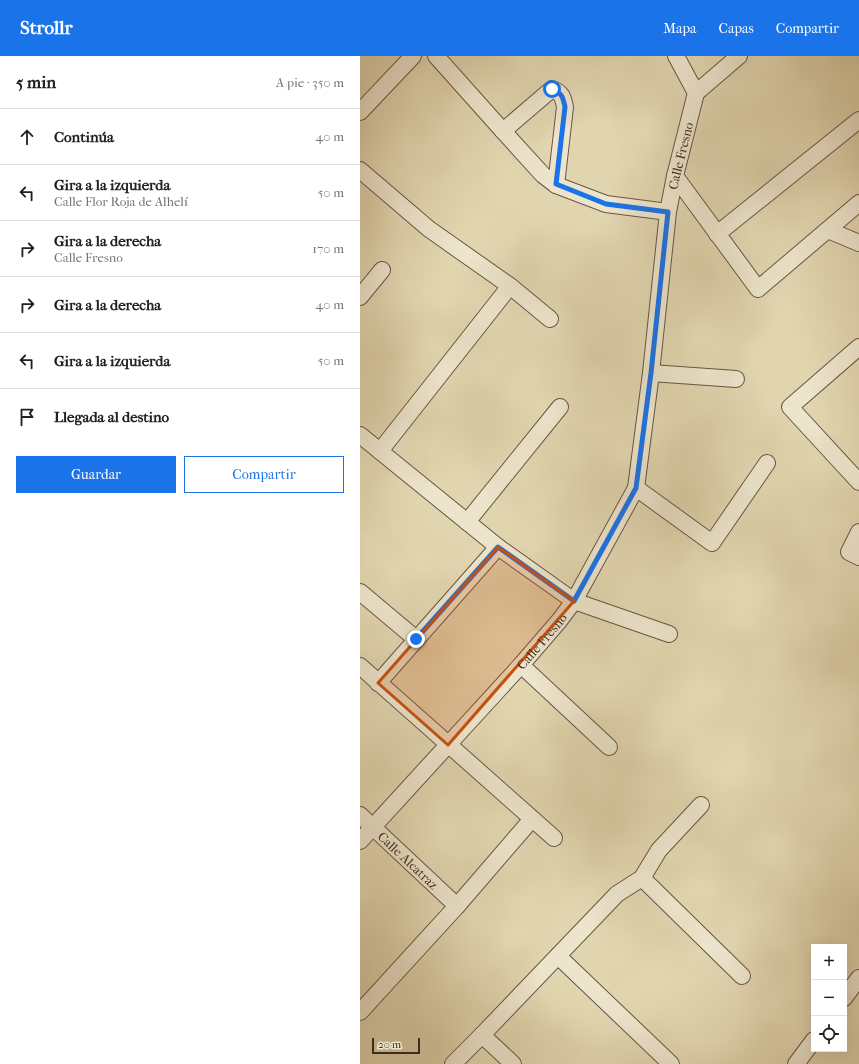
<!DOCTYPE html>
<html lang="es">
<head>
<meta charset="utf-8">
<style>
	:root { --surface:#fff; --page:#f6f6f6; --text:#202124; --muted:#757577; --line:#e0e0e0; --accent:#1a73e8 }
	body { margin:0; font-family:"IM FELL French Canon",serif; background:var(--page); color:var(--text) }
	.controls { position:absolute; right:12px; bottom:12px; display:grid; overflow:hidden; border-radius:0px; box-shadow:0 4px 16px #0002 }
	.controls button { width:36px; height:36px; display:grid; place-items:center; padding:0; border:0; border-bottom:1px solid var(--line); background:var(--surface); color:var(--text); font:20px sans-serif }
	.scale { position:absolute; left:12px; bottom:10px; width:48px; box-sizing:border-box; padding-left:4px; border:2px solid #3e2c22; border-top:0; font-size:11px; line-height:14px; white-space:nowrap; color:#3e2c22; -webkit-text-stroke:3px #ece4cb; paint-order:stroke }
	.stop { position:absolute; width:12px; height:12px; margin:-9px; border:3px solid #1a73e8; border-radius:50%; background:#fff }
	.stop.end { background:#1a73e8; border-color:#fff; box-shadow:0 1px 4px #0008 }
	.list { margin:0; padding:0; list-style:none }
	h2 { display:flex; justify-content:space-between; align-items:center; height:52px; margin:0; padding:0 16px; font-size:17px }
	h2 small { font-size:13px; font-weight:400; color:var(--muted) }
	.list li { display:grid; grid-template-columns:26px 1fr auto; gap:12px; align-items:center; box-sizing:border-box; height:56px; padding:0 16px; border-top:1px solid var(--line) }
	.list b { display:block; font-size:15px; white-space:nowrap }
	.list p { margin:0; font-size:13px; white-space:nowrap; color:var(--muted) }
	.list em { font-size:13px; font-style:normal; color:var(--muted) }
	.actions { display:flex; gap:8px; padding:12px 16px }
	.actions a { flex:1; padding:9px 0; border:1px solid var(--accent); border-radius:0px; text-align:center; font-size:14px; color:var(--accent) }
	.actions .main { background:var(--accent); color:#fff }
	.icon { flex:none; width:22px; height:22px; fill:none; stroke:currentColor; stroke-width:2; stroke-linecap:round; stroke-linejoin:round }
	.map { position:relative; flex:none; width:499px; height:1008px; overflow:hidden }
	header { display:flex; align-items:center; gap:24px; box-sizing:border-box; height:56px; padding:0 20px; background:var(--accent); color:#fff }
	header strong { font-size:19px }
	nav { display:flex; gap:22px; margin-inline-start:auto; font-size:14px }
	main { display:flex }
	aside { flex:1; background:var(--surface) }
	.map>svg:first-child { display:block }
</style>
</head>
<body>
<header>
<strong>Strollr</strong>
<nav><a>Mapa</a><a>Capas</a><a>Compartir</a></nav>
</header>
<main>
<aside>
<h2>5 min<small>A pie · 350 m</small></h2>
<ul class="list">
<li><svg class="icon" aria-label="ahead" viewBox="0 0 24 24"><path d="M12 20V5M6 11l6-6 6 6"/></svg><div><b>Continúa</b></div><em>40 m</em></li>
<li><svg class="icon" aria-label="left" viewBox="0 0 24 24"><path d="M17 20v-9H6M10 6l-5 5 5 5"/></svg><div><b>Gira a la izquierda</b><p>Calle Flor Roja de Alhelí</p></div><em>50 m</em></li>
<li><svg class="icon" aria-label="right" viewBox="0 0 24 24"><path d="M7 20v-9h11M14 6l5 5-5 5"/></svg><div><b>Gira a la derecha</b><p>Calle Fresno</p></div><em>170 m</em></li>
<li><svg class="icon" aria-label="right" viewBox="0 0 24 24"><path d="M7 20v-9h11M14 6l5 5-5 5"/></svg><div><b>Gira a la derecha</b></div><em>40 m</em></li>
<li><svg class="icon" aria-label="left" viewBox="0 0 24 24"><path d="M17 20v-9H6M10 6l-5 5 5 5"/></svg><div><b>Gira a la izquierda</b></div><em>50 m</em></li>
<li><svg class="icon" aria-label="arrive" viewBox="0 0 24 24"><path d="M6 21V4h12l-3 4 3 4H6"/></svg><div><b>Llegada al destino</b></div></li>
</ul>
<div class="actions"><a class="main">Guardar</a><a>Compartir</a></div>
</aside>
<div class="map">
<svg width="499" height="1008" viewBox="0 0 499 1008">
	<rect width="100%" height="100%" fill="#e1d5af"/>
	<filter id="stains"><feTurbulence type="fractalNoise" baseFrequency=".005" numOctaves="4"/><feColorMatrix values="0 0 0 0 .2 0 0 0 0 .09 0 0 0 0 .02 0 0 0 .5 -.17"/></filter>
	<radialGradient id="worn" r=".72"><stop offset=".6" stop-color="#630" stop-opacity="0"/><stop offset="1" stop-color="#630" stop-opacity=".3"/></radialGradient>
	<g fill="none" stroke-linecap="round" stroke-linejoin="round">
		<defs>
			<g id="minor">
				<polyline points="76,0 143,75 183,119 196,129 246,148 308,156"/>
				<polyline points="316,0 336,37"/>
				<polyline points="336,37 379,0"/>
				<polyline points="0,56 53,0"/>
				<path d="M 143,75 L 192,33 C 202,37 203,41 205,51 L 196,129"/>
				<polyline points="0,114 69,173 150,230 190,263"/>
				<polyline points="315,120 398,233 499,147"/>
				<polyline points="468,174 499,187"/>
				<polyline points="357,178 499,64"/>
				<polyline points="0,241 22,214"/>
				<polyline points="499,291 430,351 499,426"/>
				<polyline points="291,317 376,323"/>
				<polyline points="0,379 138,491 214,545 309,578"/>
				<polyline points="20,395 150,230"/>
				<polyline points="276,432 352,487 407,407"/>
				<polyline points="107,466 200,351"/>
				<polyline points="499,476 489,496 499,501"/>
				<polyline points="0,536 56,583"/>
				<polyline points="161,609 249,691"/>
				<polyline points="0,610 194,782"/>
				<polyline points="18,627 138,491"/>
				<path id="s1" d="M 0,759 L 97,850"/>
				<path id="s2" d="M 0,785 L 161,609 L 199,565 L 214,545 L 276,432 L 291,317 L 308,156 L 315,120 L 336,37"/>
				<polyline points="282,822 382,920"/>
				<polyline points="198,900 311,1008"/>
				<polyline points="484,942 499,922"/>
				<polyline points="0,956 97,850 172,763"/>
				<polyline points="122,979 153,1008"/>
				<polyline points="93,1008 122,979 257,838 282,822 299,794 341,749"/>
				<polyline points="436,1008 454,984"/>
			</g>
		</defs>
		<!-- minor casing -->
		<use href="#minor" stroke="#675645" stroke-width="18"/>
		<!-- minor -->
		<use href="#minor" stroke="#ece4cb" stroke-width="16"/>
	</g>
	<g fill="none" stroke-linecap="round" stroke-linejoin="round">
		<!-- route -->
		<path stroke="#1a73e8" stroke-width="5" d="M 56,583 L 138,491 L 214,545 L 276,432 L 291,317 L 308,156 L 246,148 L 196,128 L 205,51 C 203,41 202,37 192,33"/>
	</g>
	<!-- marked area -->
	<path fill="#c65010" fill-opacity="0.2" stroke="#c65010" stroke-width="3" stroke-linejoin="round" d="M 138,491 L 214,545 L 88,689 L 18,627 Z"/>
	<g text-anchor="middle" dominant-baseline="central" stroke-width="3.5" stroke-linejoin="round" paint-order="stroke">
		<!-- street labels -->
		<g font-size="13" fill="#3e2c22" stroke="#ece4cb">
			<text stroke="none"><textPath href="#s2" startOffset="786">Calle Fresno</textPath></text>
			<text stroke="none"><textPath href="#s2" startOffset="270">Calle Fresno</textPath></text>
			<text stroke="none"><textPath href="#s1" startOffset="66">Calle Alcatraz</textPath></text>
		</g>
	</g>
	<rect width="100%" height="100%" filter="url(#stains)"/>
	<rect width="100%" height="100%" fill="url(#worn)"/>
</svg>
<div class="controls">
<button>+</button>
<button>−</button>
<button><svg class="icon" aria-label="locate" viewBox="0 0 24 24"><circle cx="12" cy="12" r="6"/><path d="M12 2v4M12 18v4M2 12h4M18 12h4"/></svg></button>
</div>
<div class="scale">20 m</div>
<div class="stop" style="left:192px;top:33px"></div>
<div class="stop end" style="left:56px;top:583px"></div>
</div>
</main>
</body>
</html>
